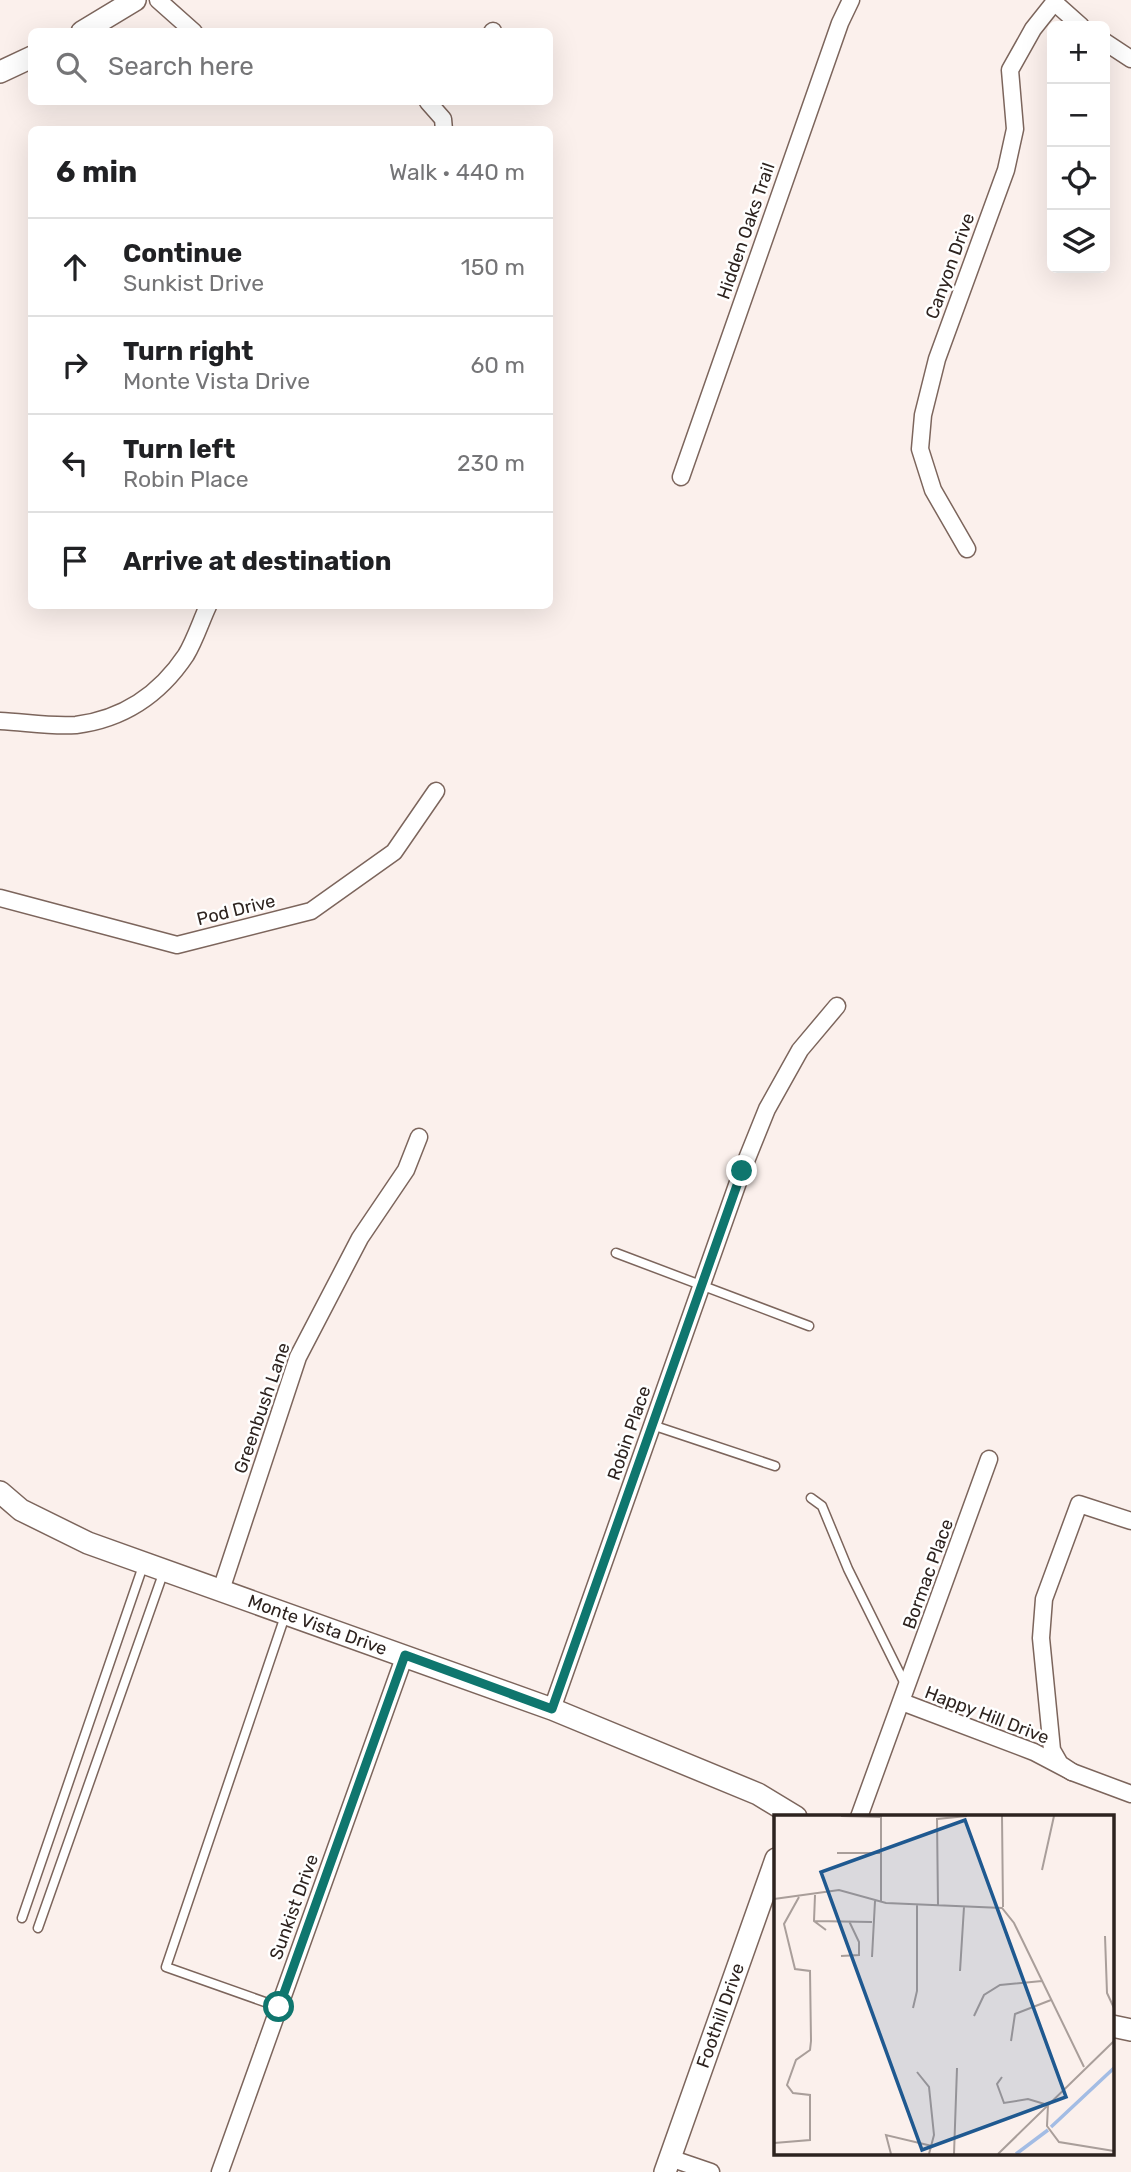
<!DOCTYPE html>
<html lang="en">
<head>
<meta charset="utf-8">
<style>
	:root { --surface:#fff; --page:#f2f2f2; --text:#202124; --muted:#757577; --line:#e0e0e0 }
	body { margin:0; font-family:Rubik,sans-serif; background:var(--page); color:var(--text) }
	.controls { position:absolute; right:21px; top:21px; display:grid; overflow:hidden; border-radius:10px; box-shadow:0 7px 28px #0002 }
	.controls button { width:63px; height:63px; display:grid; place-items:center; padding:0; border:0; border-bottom:2px solid var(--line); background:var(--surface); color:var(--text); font:35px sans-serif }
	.stop { position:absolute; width:21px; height:21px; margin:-16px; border:5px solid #0f766e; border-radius:50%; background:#fff }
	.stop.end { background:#0f766e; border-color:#fff; box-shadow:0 2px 7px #0008 }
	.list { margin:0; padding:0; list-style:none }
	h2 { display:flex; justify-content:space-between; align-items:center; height:91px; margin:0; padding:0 28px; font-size:30px }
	h2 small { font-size:23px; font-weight:400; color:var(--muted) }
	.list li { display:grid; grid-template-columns:46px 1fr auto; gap:21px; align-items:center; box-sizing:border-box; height:98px; padding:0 28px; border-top:2px solid var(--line) }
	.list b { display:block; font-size:26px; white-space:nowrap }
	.list p { margin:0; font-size:23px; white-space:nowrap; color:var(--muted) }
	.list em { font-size:23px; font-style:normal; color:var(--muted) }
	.icon { flex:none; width:38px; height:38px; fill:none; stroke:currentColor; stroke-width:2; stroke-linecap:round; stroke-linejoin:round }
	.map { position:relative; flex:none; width:1131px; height:2172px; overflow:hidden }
	.search { position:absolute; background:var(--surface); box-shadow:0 7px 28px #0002; left:28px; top:28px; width:525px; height:77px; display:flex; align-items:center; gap:18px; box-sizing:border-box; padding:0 24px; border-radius:10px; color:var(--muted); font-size:26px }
	.panel { position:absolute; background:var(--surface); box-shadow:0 7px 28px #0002; left:28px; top:126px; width:525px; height:483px; border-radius:10px }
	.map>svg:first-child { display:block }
</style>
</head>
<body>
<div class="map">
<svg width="1131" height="2172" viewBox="0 0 1131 2172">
	<rect width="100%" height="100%" fill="#fbf0ec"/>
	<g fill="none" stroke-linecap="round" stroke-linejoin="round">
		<defs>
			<g id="service">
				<polyline points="616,1253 809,1326"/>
				<polyline points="652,1425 775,1466"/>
				<polyline points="811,1498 822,1506 848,1569 906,1686"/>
				<polyline points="22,1918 144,1563"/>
				<polyline points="38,1928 164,1571"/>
				<polyline points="279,2007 166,1967 285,1616"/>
			</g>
			<g id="minor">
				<polyline points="158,0 194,32"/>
				<polyline points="1054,2 1081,26"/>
				<polyline points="492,32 493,31"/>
				<polyline points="1105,42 1131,59"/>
				<polyline points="428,102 443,119 444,130"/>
				<polyline points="681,477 840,23 851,0"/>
				<polyline points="967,549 933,490 920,449 923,415 937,359 1006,170 1015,129 1010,70 1033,29 1056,0"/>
				<path d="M 0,721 C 24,722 51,727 76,725 C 123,719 160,694 186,655 C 195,640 201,621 208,606"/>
				<polyline points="0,898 177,945 311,911 394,852 436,791"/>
				<polyline points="221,1590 298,1357 360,1238 406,1170 419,1137"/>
				<polyline points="902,1702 1034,1752 1072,1772 1131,1794"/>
				<polyline points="552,1709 742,1171 767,1109 800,1050 837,1006"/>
				<polyline points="1072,1772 1060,1764 1052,1750 1041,1638 1044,1599 1079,1504 1131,1521"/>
				<polyline points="859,1817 989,1459"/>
				<polyline points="670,2158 711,2172"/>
				<polyline points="220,2172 405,1655"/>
			</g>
			<g id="secondary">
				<polyline points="82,32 135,0"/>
				<polyline points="0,72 32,57"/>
				<path id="s1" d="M 0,1492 L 21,1510 L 88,1543 L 552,1709 L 758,1794 L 796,1817"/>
				<polyline points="1112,2026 1131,2030"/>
				<path id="s2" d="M 665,2172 L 776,1859"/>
			</g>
		</defs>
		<!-- service casing -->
		<use href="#service" stroke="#7c655c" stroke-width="11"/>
		<!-- minor casing -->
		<use href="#minor" stroke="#7c655c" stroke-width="19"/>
		<!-- secondary casing -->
		<use href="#secondary" stroke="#7c655c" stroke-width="24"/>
		<!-- service -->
		<use href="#service" stroke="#fff" stroke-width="8"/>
		<!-- minor -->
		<use href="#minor" stroke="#fff" stroke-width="16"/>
		<!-- secondary -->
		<use href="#secondary" stroke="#fff" stroke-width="21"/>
	</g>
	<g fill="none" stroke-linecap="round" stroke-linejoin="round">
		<!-- route -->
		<polyline stroke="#0f766e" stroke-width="9" points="279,2007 405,1655 552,1709 742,1171"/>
	</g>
	<g text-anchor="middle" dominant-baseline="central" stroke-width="5" stroke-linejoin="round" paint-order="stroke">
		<!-- street labels -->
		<g font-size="18" fill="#2d231f" stroke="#fff">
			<text transform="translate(746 231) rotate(-71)">Hidden Oaks Trail</text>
			<text transform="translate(950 266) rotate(-70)">Canyon Drive</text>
			<text transform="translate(236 910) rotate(-14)">Pod Drive</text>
			<text transform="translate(262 1408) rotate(-71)">Greenbush Lane</text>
			<text transform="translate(629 1433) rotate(-71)">Robin Place</text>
			<text transform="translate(928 1574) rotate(-70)">Bormac Place</text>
			<text stroke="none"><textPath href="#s1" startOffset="346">Monte Vista Drive</textPath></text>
			<text transform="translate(987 1715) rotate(21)">Happy Hill Drive</text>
			<text transform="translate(294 1907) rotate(-70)">Sunkist Drive</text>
			<text stroke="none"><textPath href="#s2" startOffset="166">Foothill Drive</textPath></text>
		</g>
	</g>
	<!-- overview -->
	<g transform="translate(774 1815)">
		<rect width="340" height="340" fill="#fbf0ec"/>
		<path fill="none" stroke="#a3bce4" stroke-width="3.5" d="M 277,312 L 340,253M 242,339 L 274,315"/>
		<path fill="none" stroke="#a99e9a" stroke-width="2" d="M 67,1 L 107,2M 228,1 L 229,92M 63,38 L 107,38M 268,55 L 280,1M 41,80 L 40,106 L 52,115M 0,84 L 65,75 L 112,88 L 228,93 L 240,108 L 310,252M 107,87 L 107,1M 164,90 L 163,4 L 193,1M 40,106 L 98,107M 331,121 L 333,178 L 340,193M 67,141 L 85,140 L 85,127 L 75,106M 98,142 L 101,86M 186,156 L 190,92M 139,193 L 143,176 L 143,90M 200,201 L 210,180 L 226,170 L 268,166M 237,226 L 241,199 L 277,185M 143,257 L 155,272 L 160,320 L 155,339M 228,262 L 223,269 L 230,288 L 254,284 L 274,290 L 273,311 L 285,327 L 340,336M 0,328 L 36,325 L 36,280 L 19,278 L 13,270 L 22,245 L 36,235 L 37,226 L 36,156 L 21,154 L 10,109 L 25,82M 117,339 L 112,320 L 158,331M 180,339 L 183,253M 224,339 L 340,226"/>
		<path fill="#1f5990" fill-opacity="0.15" stroke="#1f5990" stroke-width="3.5" d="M 191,5 L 292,282 L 148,335 L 47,57 Z"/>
		<rect width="340" height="340" fill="none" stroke="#2d231f" stroke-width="3.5"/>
	</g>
</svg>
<div class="controls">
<button>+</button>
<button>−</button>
<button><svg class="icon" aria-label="locate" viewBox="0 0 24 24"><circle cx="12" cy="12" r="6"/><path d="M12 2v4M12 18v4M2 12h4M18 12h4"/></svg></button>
<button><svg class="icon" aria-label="layers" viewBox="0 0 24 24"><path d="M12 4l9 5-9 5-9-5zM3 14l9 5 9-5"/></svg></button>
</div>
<div class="stop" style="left:279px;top:2007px"></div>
<div class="stop end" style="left:742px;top:1171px"></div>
<div class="search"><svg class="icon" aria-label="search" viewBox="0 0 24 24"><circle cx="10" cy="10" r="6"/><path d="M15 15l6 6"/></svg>Search here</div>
<section class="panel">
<h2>6 min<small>Walk · 440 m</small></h2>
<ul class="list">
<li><svg class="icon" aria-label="ahead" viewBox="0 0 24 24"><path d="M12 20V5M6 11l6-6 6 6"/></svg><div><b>Continue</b><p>Sunkist Drive</p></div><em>150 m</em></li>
<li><svg class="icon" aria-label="right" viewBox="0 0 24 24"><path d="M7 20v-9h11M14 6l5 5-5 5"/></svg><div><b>Turn right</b><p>Monte Vista Drive</p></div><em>60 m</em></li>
<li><svg class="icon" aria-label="left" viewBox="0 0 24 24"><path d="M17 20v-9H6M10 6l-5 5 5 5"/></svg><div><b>Turn left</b><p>Robin Place</p></div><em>230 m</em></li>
<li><svg class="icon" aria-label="arrive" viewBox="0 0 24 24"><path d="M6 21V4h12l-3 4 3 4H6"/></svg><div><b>Arrive at destination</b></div></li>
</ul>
</section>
</div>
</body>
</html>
